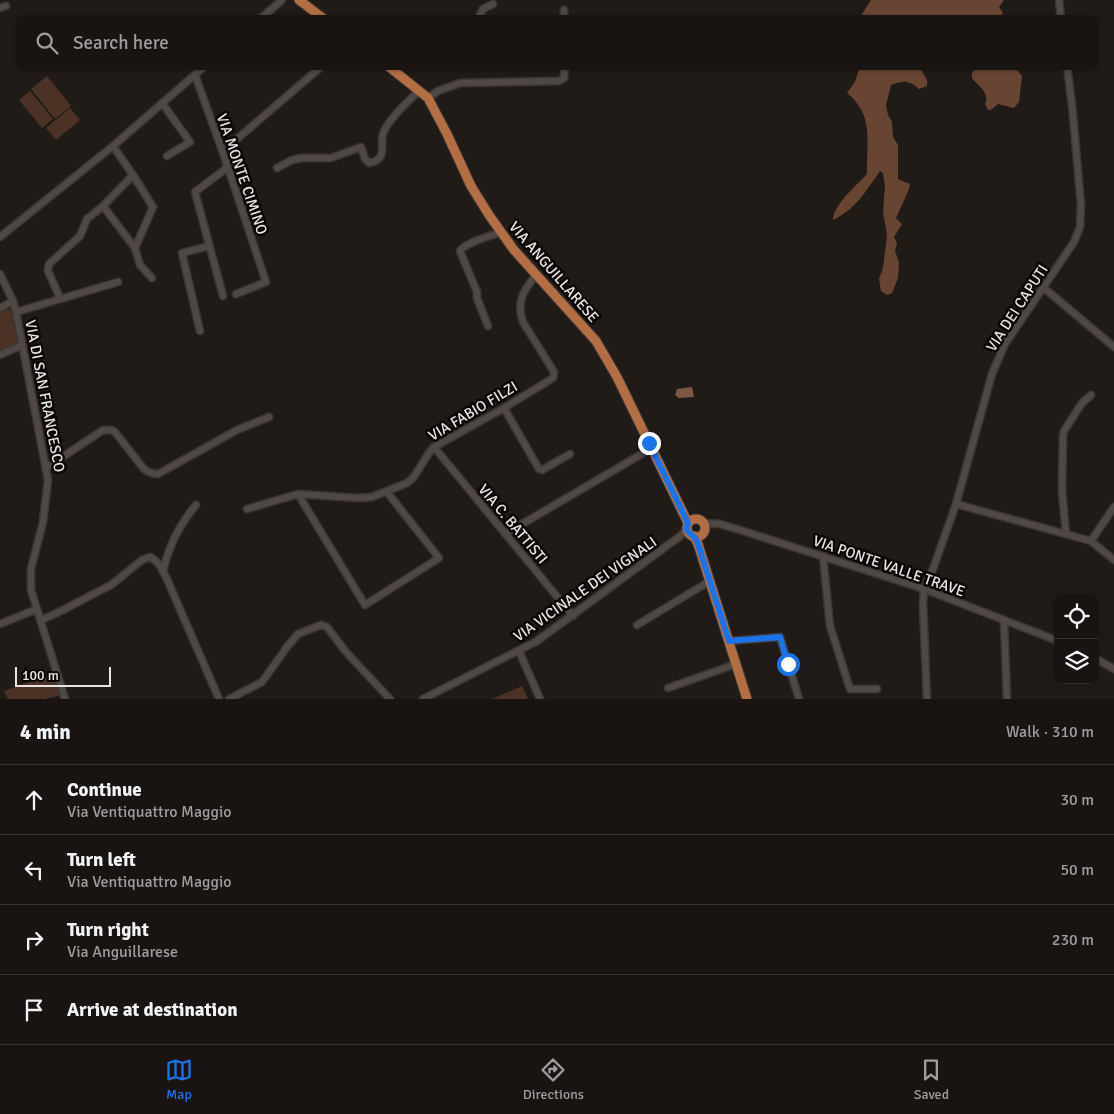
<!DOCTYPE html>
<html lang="en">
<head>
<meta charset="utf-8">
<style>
	:root { --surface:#191412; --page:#221d1b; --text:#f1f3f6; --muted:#9f9e9f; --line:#373332; --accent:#1a73e8 }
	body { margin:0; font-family:Signika,sans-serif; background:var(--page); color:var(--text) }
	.controls { position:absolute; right:15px; bottom:15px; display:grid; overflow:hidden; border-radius:10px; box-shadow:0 1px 4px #0004 }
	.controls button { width:45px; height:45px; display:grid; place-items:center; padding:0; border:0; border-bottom:1px solid var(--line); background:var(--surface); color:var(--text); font:25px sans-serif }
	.scale { position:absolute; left:15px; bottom:12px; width:96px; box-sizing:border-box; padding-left:5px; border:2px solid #eae5e3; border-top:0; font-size:14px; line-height:18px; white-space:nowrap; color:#eae5e3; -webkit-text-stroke:4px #090605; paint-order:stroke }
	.stop { position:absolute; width:15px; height:15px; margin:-11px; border:4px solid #1a73e8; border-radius:50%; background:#fff }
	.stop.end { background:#1a73e8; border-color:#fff; box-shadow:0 1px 5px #0008 }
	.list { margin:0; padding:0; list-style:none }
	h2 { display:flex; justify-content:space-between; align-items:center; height:65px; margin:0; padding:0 20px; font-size:21px }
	h2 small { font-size:16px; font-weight:400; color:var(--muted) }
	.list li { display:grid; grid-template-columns:32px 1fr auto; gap:15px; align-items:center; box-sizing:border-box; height:70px; padding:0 20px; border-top:1px solid var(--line) }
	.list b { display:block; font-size:19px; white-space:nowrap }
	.list p { margin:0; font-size:16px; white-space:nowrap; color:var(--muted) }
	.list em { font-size:16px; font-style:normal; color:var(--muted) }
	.icon { flex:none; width:28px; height:28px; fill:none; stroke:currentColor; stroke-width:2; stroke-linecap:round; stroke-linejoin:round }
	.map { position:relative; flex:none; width:1114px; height:699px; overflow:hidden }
	.search { position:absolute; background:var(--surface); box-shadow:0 1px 4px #0004; left:15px; right:15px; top:15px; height:55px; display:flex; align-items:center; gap:12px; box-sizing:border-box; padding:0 18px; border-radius:10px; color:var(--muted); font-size:19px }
	.sheet { height:345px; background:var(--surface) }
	nav { display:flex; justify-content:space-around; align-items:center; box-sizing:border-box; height:70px; border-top:1px solid var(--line); background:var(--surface); font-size:14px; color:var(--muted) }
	nav a { display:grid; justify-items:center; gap:2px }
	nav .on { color:var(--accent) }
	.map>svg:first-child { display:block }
</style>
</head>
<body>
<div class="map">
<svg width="1114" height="699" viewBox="0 0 1114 699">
	<rect width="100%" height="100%" fill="#211b18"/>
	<!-- green -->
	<g fill="#4b3224">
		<polygon points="47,76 71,106 55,119 31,89"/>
		<polygon points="30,91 53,119 42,128 19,100"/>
		<polygon points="70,108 80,120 56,140 46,128"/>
		<polygon points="10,309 11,309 18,344 0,353 0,312"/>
		<polygon points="55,673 61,695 45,699 8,699 4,691"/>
		<polygon points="522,686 528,699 492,699"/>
	</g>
	<!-- forest -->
	<g fill="#684532">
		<polygon points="871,0 1004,0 999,7 1003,13 1001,16 1003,19 859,19"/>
		<path d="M 860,66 L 921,66 L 920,68 L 927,80 L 927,86 L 919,89 C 910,80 902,80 891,85 L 886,105 L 888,115 L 892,122 L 893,137 L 898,145 L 898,179 L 910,184 L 909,189 L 896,218 L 902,224 L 894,237 L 897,243 L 895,251 L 899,262 L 898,278 L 892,293 L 887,295 L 881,291 L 879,279 L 883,268 L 887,235 L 883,212 L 885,186 L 883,173 L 880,171 C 865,192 857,208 833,220 C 833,205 857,185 867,174 C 866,142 875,116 847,93 L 855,82 Z"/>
		<path d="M 977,66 L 1016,66 L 1016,69 L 1022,76 L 1019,102 L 1014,108 L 998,104 L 991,110 L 988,110 L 985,104 C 990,92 978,86 972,78 L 972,73 Z"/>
	</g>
	<!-- water -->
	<polygon fill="#7c5845" points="692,387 694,397 678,398 677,396 675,395 677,389"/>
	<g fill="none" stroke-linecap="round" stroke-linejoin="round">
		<defs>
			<g id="minor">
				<polyline points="1059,0 1061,19"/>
				<polyline points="0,8 6,6"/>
				<polyline points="564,10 564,19"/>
				<polyline points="260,19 282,0"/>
				<polyline points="478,19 483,9 493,4"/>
				<polyline points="195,75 222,150 266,282 236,294"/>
				<polyline points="428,98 438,91 460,83 559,81 564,78 565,66"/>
				<polyline points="162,103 190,142 167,156"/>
				<polyline points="230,145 322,66"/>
				<polyline points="113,146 133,175"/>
				<path d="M 277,168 L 292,160 L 302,158 L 331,158 L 361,147 L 365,159 L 369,163 C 390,159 378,143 384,131 C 391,117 408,101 419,91"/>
				<polyline points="0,237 113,146 205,66"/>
				<polyline points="135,248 140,265 152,278"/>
				<polyline points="0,274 13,301 16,312 48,480 43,522 31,569 31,590 65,699"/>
				<polyline points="1044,288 1114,347"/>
				<polyline points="223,296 195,192 228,167"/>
				<polyline points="60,298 48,271 49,264 80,236 87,219 103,206 133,175 153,207 135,248 103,206"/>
				<polyline points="0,308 13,301"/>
				<polyline points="16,312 118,282"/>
				<path d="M 488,326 L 477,298 L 477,292 L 460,251 C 466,242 491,236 501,232"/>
				<polyline points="200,331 182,253 209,246"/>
				<polyline points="0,355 22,345"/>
				<polyline points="504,408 539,469 542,470 570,454"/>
				<polyline points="434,447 573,616"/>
				<path d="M 46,468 L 103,430 L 111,430 L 115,432 L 144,469 C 149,473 152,474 158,474 L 237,430 L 269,417"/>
				<polyline points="298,494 365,605 439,558 387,492"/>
				<polyline points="956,504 1091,541 1114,560"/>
				<path d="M 247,509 L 298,494 L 358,498 L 372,497 L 407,483 L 413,478 L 429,453 L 434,447 L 504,408 L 553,378 L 554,372 L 523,322 C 516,302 523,291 536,275"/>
				<polyline points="703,523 720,524 737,529 924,589 1058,641"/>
				<polyline points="505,534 652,448"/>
				<polyline points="1066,534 1062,491 1063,436 1064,431 1082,403 1091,395"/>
				<polyline points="1091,541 1114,507"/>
				<polyline points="823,556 830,626 850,689 877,689"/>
				<path d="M 163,572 C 168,547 180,524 196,505"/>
				<path d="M 41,620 L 57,613 L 111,585 L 142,560 L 150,557 C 158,561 162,569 166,577 L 219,699"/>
				<polyline points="1004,620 1007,699"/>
				<polyline points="0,624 37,609"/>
				<polyline points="637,625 710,581"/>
				<polyline points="729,641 780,637 799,699"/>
				<polyline points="519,651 540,699"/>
				<polyline points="1095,658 1114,669"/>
				<polyline points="668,688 736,664"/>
				<polyline points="229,699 262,682 287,647 298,634 321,625 327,627 346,652 390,699"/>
				<polyline points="423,699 537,641 679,537 687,530"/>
				<polyline points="927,699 923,603 924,589 933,569 956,504 992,374 1005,344 1074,242 1080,227 1081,205 1072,105 1067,66"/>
			</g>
			<g id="major">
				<polyline points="299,0 324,19"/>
				<polyline points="388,66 428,98 447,134 471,186 489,215 514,250 596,341 617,377 688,523"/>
				<circle cx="696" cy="528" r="9"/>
				<polyline points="694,536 698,544 747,699"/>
			</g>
		</defs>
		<!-- minor casing -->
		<use href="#minor" stroke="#3c3735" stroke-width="9"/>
		<!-- major casing -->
		<use href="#major" stroke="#3c3735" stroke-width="11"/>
		<!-- minor -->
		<use href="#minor" stroke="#4f4844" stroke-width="6"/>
		<!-- major -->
		<use href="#major" stroke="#b36e44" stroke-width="9"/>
	</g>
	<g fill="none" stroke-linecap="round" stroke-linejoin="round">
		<!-- route -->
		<path stroke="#1a73e8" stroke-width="6" d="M 649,443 L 688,523 C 684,533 690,532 695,538 C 696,539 697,542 698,544 L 729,641 L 780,637 L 788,664"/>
	</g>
	<g text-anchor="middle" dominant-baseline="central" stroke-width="5" stroke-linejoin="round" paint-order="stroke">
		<!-- street labels -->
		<g font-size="15" fill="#eae5e3" stroke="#090605">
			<text transform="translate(242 174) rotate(71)">VIA MONTE CIMINO</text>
			<text transform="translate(554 272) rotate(49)">VIA ANGUILLARESE</text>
			<text transform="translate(1017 308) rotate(-57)">VIA DEI CAPUTI</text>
			<text transform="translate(45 396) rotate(79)">VIA DI SAN FRANCESCO</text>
			<text transform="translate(473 411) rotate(-31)">VIA FABIO FILZI</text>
			<text transform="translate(513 524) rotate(50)">VIA C. BATTISTI</text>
			<text transform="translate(889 566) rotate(19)">VIA PONTE VALLE TRAVE</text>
			<text transform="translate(585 589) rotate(-35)">VIA VICINALE DEI VIGNALI</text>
		</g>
	</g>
</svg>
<div class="controls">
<button><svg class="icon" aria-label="locate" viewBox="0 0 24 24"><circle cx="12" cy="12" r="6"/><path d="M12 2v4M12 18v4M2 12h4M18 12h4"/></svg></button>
<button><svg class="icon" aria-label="layers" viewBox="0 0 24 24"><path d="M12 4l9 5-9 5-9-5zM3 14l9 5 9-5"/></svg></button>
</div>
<div class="scale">100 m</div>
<div class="stop" style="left:788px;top:664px"></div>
<div class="stop end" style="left:649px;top:443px"></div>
<div class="search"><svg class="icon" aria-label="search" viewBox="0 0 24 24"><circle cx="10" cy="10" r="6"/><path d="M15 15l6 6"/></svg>Search here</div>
</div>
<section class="sheet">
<h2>4 min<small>Walk · 310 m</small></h2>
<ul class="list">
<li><svg class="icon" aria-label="ahead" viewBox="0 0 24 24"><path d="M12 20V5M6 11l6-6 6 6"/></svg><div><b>Continue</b><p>Via Ventiquattro Maggio</p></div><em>30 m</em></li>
<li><svg class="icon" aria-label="left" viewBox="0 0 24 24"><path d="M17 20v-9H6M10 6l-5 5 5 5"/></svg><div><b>Turn left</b><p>Via Ventiquattro Maggio</p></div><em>50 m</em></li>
<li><svg class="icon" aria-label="right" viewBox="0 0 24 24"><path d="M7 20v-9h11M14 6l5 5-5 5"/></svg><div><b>Turn right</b><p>Via Anguillarese</p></div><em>230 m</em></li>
<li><svg class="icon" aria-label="arrive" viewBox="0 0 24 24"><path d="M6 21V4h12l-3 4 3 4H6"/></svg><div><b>Arrive at destination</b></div></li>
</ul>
</section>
<nav>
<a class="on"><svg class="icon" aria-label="map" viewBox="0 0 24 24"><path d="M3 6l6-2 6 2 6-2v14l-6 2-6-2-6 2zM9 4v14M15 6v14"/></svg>Map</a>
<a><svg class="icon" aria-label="directions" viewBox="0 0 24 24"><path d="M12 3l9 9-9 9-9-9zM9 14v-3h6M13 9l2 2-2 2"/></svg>Directions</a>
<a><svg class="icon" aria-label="saved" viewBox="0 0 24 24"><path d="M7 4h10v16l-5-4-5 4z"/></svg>Saved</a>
</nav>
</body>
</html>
